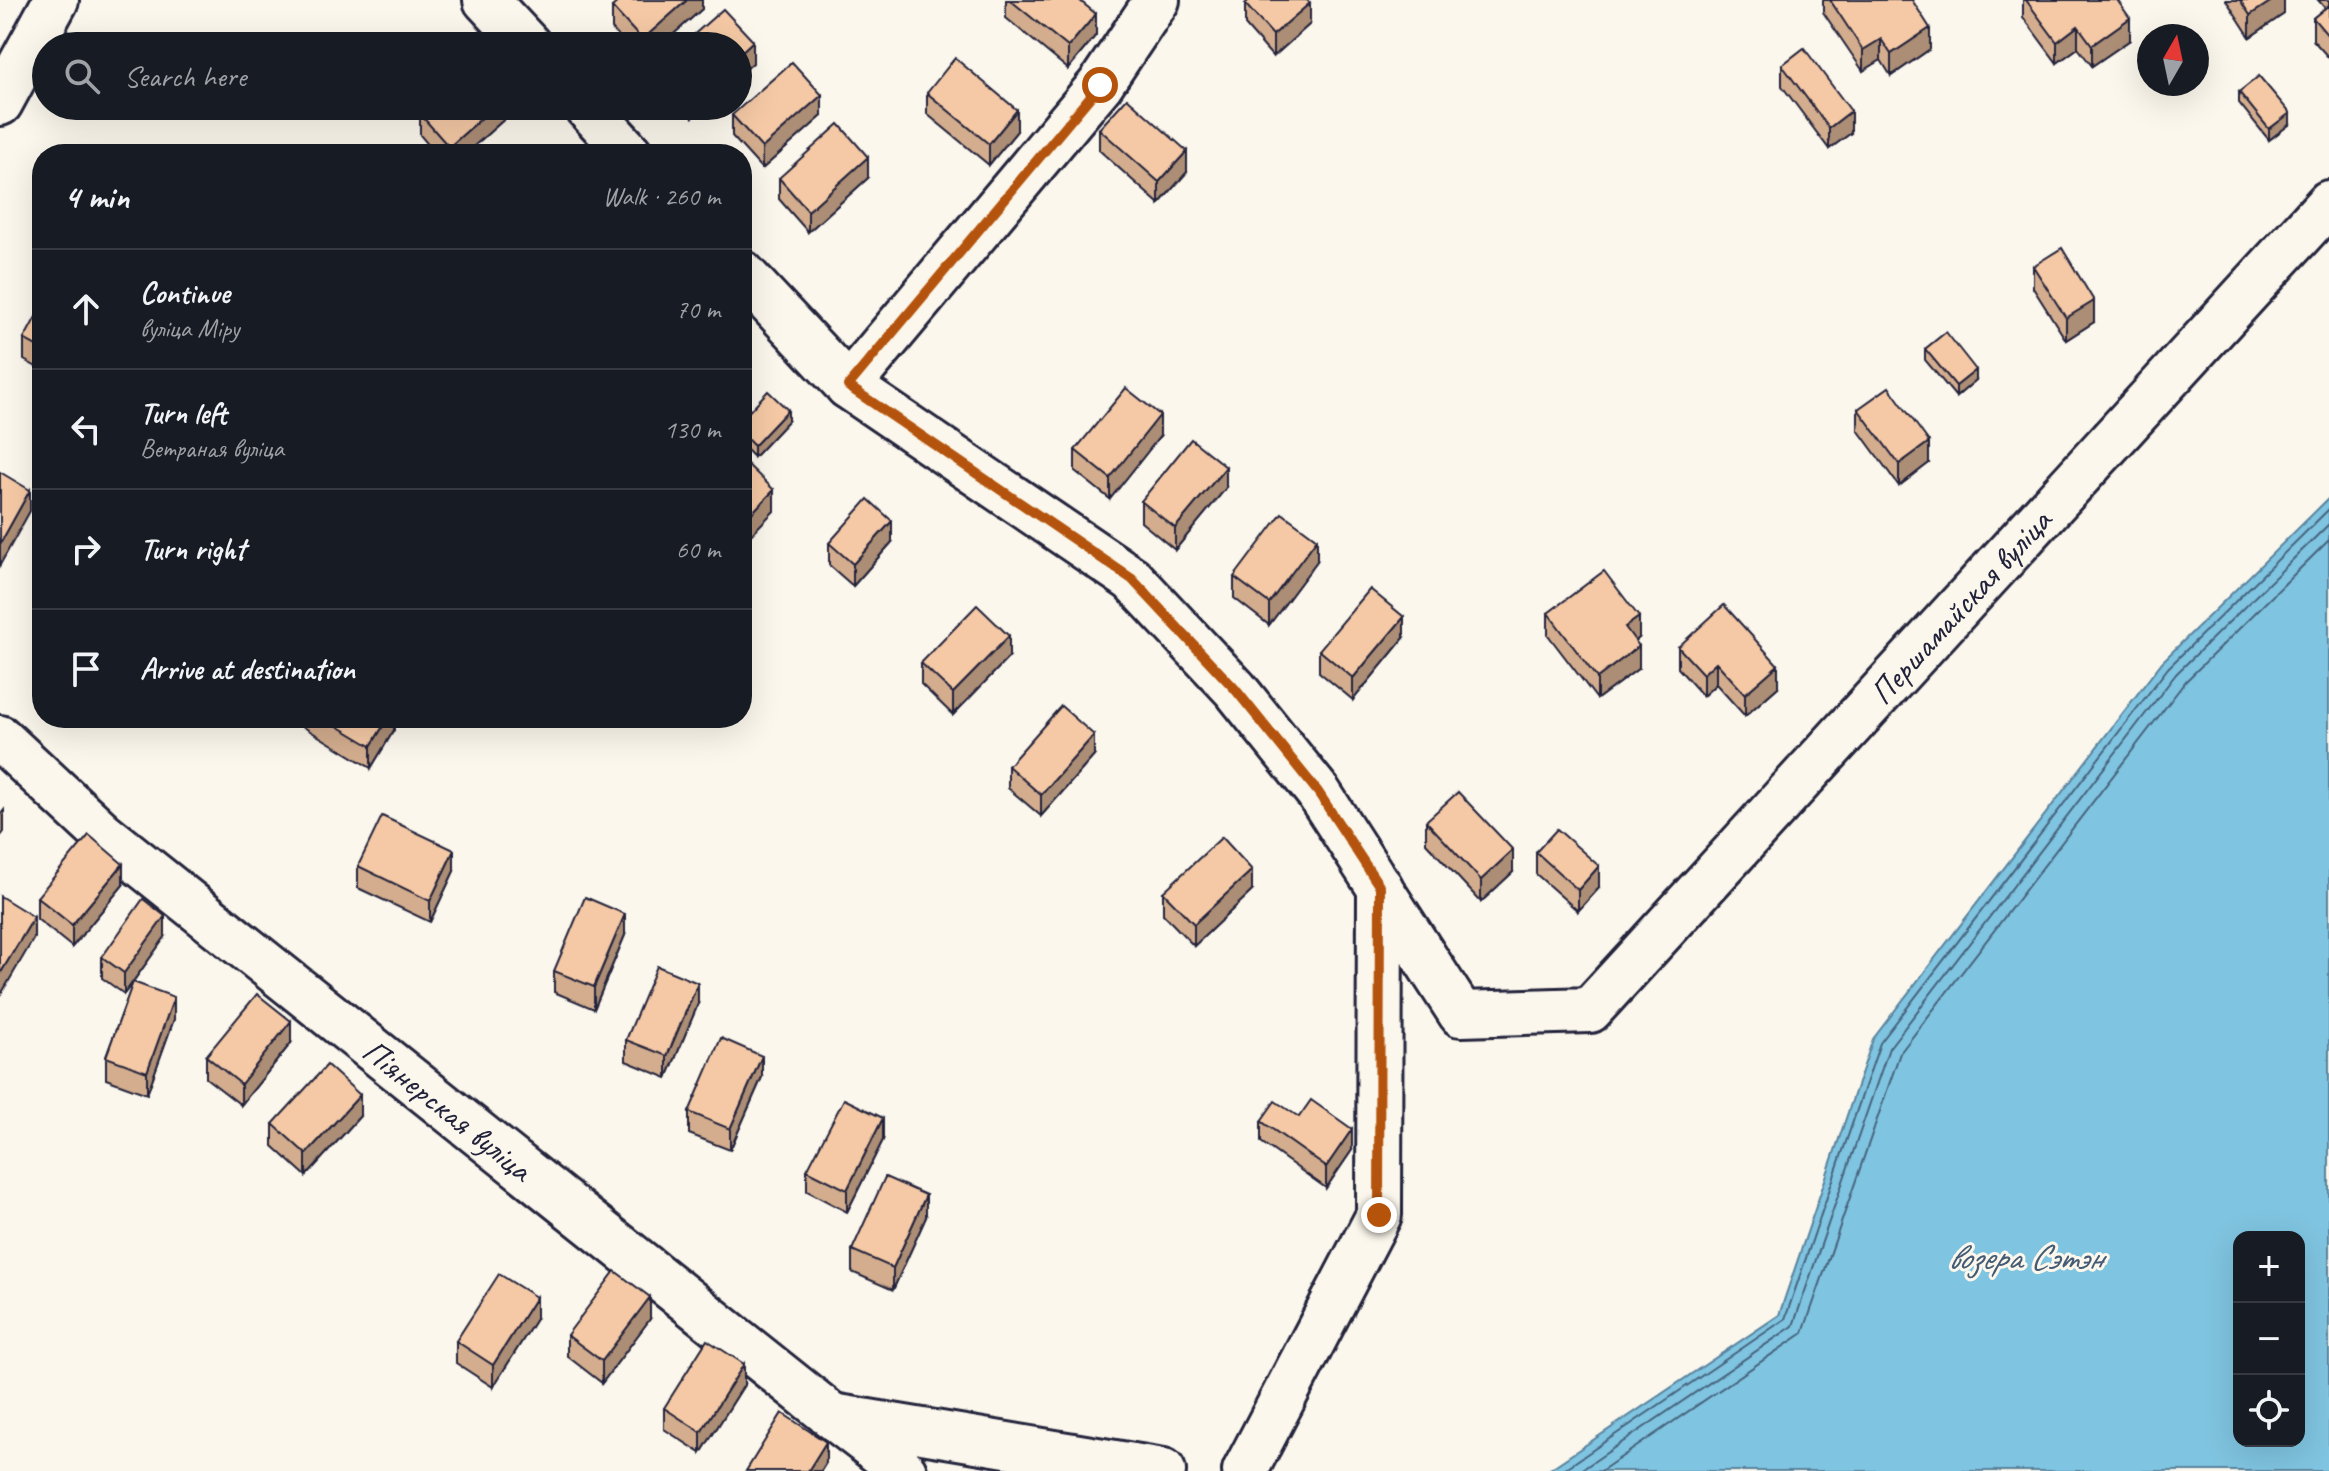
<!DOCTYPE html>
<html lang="en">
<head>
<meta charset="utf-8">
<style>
	:root { --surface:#171b24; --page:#20242c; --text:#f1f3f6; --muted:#9ea1a6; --line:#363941 }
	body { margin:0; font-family:Caveat,sans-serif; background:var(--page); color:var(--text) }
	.controls { position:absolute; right:24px; bottom:24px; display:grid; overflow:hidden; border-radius:16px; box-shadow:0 8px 32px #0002 }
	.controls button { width:72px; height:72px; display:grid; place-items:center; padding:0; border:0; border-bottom:2px solid var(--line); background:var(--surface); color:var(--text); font:40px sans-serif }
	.compass { position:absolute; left:2137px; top:24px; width:72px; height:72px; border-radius:50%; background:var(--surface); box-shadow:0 8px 32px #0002; rotate:9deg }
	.stop { position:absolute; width:24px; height:24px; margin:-18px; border:6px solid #b45309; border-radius:50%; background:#fff }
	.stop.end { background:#b45309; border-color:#fff; box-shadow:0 2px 8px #0008 }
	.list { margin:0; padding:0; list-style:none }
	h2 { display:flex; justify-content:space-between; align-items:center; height:104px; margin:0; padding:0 32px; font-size:34px }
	h2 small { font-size:26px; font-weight:400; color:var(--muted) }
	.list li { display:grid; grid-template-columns:52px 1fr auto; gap:24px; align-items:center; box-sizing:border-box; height:120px; padding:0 32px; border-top:2px solid var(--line) }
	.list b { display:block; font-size:30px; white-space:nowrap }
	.list p { margin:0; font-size:26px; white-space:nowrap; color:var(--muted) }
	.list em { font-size:26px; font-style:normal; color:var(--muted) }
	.icon { flex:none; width:44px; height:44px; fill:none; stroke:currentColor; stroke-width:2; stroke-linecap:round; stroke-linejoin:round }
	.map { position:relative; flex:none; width:2329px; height:1471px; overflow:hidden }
	.search { position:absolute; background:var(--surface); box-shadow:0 8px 32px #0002; left:32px; top:32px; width:720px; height:88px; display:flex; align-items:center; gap:20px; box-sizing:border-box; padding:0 28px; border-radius:44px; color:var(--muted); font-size:30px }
	.panel { position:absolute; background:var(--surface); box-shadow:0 8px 32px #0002; left:32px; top:144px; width:720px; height:584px; border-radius:32px }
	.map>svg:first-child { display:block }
</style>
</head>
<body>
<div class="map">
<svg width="2329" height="1471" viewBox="0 0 2329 1471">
	<rect width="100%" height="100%" fill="#fbf7ec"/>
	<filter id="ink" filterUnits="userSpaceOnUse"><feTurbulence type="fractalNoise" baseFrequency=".0125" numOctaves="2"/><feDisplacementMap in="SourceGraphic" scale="16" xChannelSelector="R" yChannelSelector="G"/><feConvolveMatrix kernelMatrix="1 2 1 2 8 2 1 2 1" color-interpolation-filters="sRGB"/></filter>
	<g filter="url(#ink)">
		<!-- water -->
		<path fill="#7fc4e0" stroke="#5a839e" stroke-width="2" fill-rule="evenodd" d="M 2329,498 L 2329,1471 L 1547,1471 L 1779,1315 L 1873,1039 L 2162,662 ZM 2239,1237 L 2299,1237 L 2299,1441 L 2239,1441 Z"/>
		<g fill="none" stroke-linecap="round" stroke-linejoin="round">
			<!-- shore -->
			<g stroke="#47637d" stroke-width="2">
				<polyline points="1562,1471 1785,1319 1880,1043 2168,668 2329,509"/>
				<polyline points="1580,1471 1793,1326 1889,1048 2176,674 2329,524"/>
				<polyline points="1601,1471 1803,1333 1900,1053 2185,682 2329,540"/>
			</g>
			<defs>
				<g id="minor">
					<polyline points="486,0 529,46"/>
					<polyline points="586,106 630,154"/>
					<path id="s1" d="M 742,273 L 848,386 L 1132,579 L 1235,689 L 1318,792 L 1461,1014 L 1590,1010 L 2329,203"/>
					<polyline points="848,386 1100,85 1157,0"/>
					<path id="s2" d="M 0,738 L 103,834 L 832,1416 L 904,1471"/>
					<polyline points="838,1417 1163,1471"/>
					<polyline points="1245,1471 1379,1215 1380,887"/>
				</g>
				<polyline id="major" points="0,103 56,0"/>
			</defs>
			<!-- minor casing -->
			<use href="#minor" stroke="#22223b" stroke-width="50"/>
			<!-- major casing -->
			<use href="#major" stroke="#22223b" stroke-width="50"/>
			<!-- minor -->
			<use href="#minor" stroke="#fbf7ec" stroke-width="44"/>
			<!-- major -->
			<use href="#major" stroke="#fbf7ec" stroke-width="44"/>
		</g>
		<!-- wall -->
		<g fill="#d3ad8e" stroke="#22223b" stroke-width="2">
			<polygon points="702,0 702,9 660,46 627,46 612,29 612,7"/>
			<polygon points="1006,0 1079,0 1096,35 1068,69 1006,18"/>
			<polygon points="1823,0 1912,0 1930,49 1891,76 1881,60 1863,71 1823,12"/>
			<polygon points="2023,0 2117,0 2130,40 2092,66 2078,48 2057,63 2023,17"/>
			<polygon points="2226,0 2284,0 2284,14 2250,37"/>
			<polygon points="2318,0 2329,0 2329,58 2313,40 2313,18 2325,8"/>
			<polygon points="1245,4 1310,24 1273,57 1245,25"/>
			<polygon points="1782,65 1851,133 1829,149 1782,86"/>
			<polygon points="2239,92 2290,124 2269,140 2239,103"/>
			<polygon points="927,93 1017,131 989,165 927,114"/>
			<polygon points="509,106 509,115 465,154 436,154 420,135 420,114"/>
			<polygon points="684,106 705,106 693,117"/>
			<polygon points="732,115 822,116 762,169 732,136"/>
			<polygon points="1099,129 1187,172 1159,204 1099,150"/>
			<polygon points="779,178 868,178 808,232 779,199"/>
			<polygon points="2033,266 2094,322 2066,340 2033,288"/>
			<polygon points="42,317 42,370 24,360 24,339"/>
			<polygon points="1925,349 1976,380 1956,397 1925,360"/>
			<polygon points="42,375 42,406 38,404 38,382"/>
			<polygon points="1858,409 1929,463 1899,486 1858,430"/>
			<polygon points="742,419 788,421 754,457 742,445"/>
			<polygon points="1160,436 1110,499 1075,471 1075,450"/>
			<polygon points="1226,488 1175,550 1141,522 1141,501"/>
			<polygon points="892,542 853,586 829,565 829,543"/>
			<polygon points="1317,561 1269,625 1234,598 1234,577"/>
			<polygon points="42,563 42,588 40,588 40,566"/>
			<polygon points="1548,613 1639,638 1635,641 1639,668 1597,699 1548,635"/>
			<polygon points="1404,638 1353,700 1319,672 1319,650"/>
			<polygon points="1678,647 1778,687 1745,716 1716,684 1703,696 1678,668"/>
			<polygon points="1009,657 953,715 921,684 921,663"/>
			<polygon points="302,718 394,718 394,730 371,768 302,726"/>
			<polygon points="1094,756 1041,816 1008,788 1008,766"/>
			<polygon points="1426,821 1513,872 1481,902 1426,843"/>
			<polygon points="1536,852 1599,888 1578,911 1536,874"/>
			<polygon points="358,866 454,871 430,922 358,888"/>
			<polygon points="123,885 72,947 37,919 37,897"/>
			<polygon points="1252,891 1194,946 1163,914 1163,892"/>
			<polygon points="625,935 594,1009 554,992 554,971"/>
			<polygon points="165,937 133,982 174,1019 147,1094 106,1079 106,1057 133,983 124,994 102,978 102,957"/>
			<polygon points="698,1004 667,1078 626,1061 626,1040"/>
			<polygon points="291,1043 241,1105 206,1078 206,1056"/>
			<polygon points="762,1077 730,1150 689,1134 689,1112"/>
			<polygon points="360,1116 306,1176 273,1146 273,1124"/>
			<polygon points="1261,1121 1352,1150 1326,1188 1261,1142"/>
			<polygon points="883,1140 847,1212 807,1191 807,1170"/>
			<polygon points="926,1217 893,1290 852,1272 852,1250"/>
			<polygon points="536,1319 493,1387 456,1363 456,1341"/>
			<polygon points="650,1319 602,1383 567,1356 567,1335"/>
			<polygon points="744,1385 701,1453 664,1429 664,1408"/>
		</g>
		<!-- shaded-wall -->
		<g fill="#ac8d74" stroke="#22223b" stroke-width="2">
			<polygon points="687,0 702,0 702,9 660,46 642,46 642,40"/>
			<polygon points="2273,0 2284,0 2284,14 2250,37 2250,15"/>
			<polygon points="1310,3 1310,24 1273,57 1273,35"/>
			<polygon points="1096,14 1096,35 1068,69 1068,47"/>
			<polygon points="2130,18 2130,40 2092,66 2092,45"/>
			<polygon points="2078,26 2078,48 2057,63 2057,42"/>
			<polygon points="1930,28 1930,49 1891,76 1891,54"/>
			<polygon points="1881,39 1881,60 1863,71 1863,50"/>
			<polygon points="753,41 753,63 738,76 738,55"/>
			<polygon points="822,95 822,116 762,169 762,148"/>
			<polygon points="495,106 509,106 509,115 465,154 449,154 449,147"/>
			<polygon points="693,106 705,106 693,117"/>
			<polygon points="1017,110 1017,131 989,165 989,144"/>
			<polygon points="1851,111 1851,133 1829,149 1829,128"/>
			<polygon points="2290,113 2290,124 2269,140 2269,129"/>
			<polygon points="1187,151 1187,172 1159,204 1159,182"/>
			<polygon points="868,157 868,178 808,232 808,211"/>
			<polygon points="2094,301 2094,322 2066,340 2066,318"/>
			<polygon points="1976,370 1976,380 1956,397 1956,386"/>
			<polygon points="788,410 788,421 754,457 754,446"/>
			<polygon points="1160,415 1160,436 1110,499 1110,478"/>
			<polygon points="1929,442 1929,463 1899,486 1899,464"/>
			<polygon points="1226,467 1226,488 1175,550 1175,528"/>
			<polygon points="30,490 30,511 0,565 0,544"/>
			<polygon points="774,490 774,511 743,543 743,522"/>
			<polygon points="892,521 892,542 853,586 853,564"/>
			<polygon points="1317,539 1317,561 1269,625 1269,603"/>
			<polygon points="1404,617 1404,638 1353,700 1353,678"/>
			<polygon points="1639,617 1639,638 1625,649 1625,627"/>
			<polygon points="1009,636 1009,657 953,715 953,693"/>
			<polygon points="1639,646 1639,668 1597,699 1597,678"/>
			<polygon points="1716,662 1716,684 1703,696 1703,674"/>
			<polygon points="1778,665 1778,687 1745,716 1745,694"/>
			<polygon points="388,718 394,718 394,730 371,768 371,746"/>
			<polygon points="1094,735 1094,756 1041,816 1041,795"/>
			<polygon points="4,810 4,832 0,837 0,815"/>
			<polygon points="454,850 454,871 430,922 430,901"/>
			<polygon points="1513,850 1513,872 1481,902 1481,880"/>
			<polygon points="123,864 123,885 72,947 72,925"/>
			<polygon points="1599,866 1599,888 1578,911 1578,890"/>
			<polygon points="1252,870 1252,891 1194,946 1194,924"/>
			<polygon points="625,914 625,935 594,1009 594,987"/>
			<polygon points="165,916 165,937 124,994 124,973"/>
			<polygon points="34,917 34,938 0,996 0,974"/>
			<polygon points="698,983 698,1004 667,1078 667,1056"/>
			<polygon points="174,997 174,1019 147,1094 147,1072"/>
			<polygon points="291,1021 291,1043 241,1105 241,1084"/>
			<polygon points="762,1056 762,1077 730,1150 730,1129"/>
			<polygon points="360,1095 360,1116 306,1176 306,1154"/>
			<polygon points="883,1118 883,1140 847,1212 847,1190"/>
			<polygon points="1352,1129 1352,1150 1326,1188 1326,1167"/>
			<polygon points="926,1195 926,1217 893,1290 893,1268"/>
			<polygon points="536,1297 536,1319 493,1387 493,1365"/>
			<polygon points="650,1297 650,1319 602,1383 602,1361"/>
			<polygon points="744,1364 744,1385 701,1453 701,1432"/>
			<polygon points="826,1442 826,1463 821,1471 808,1471"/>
		</g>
		<!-- building -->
		<g fill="#f5c9a5" stroke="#22223b" stroke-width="2">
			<polygon points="620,0 687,0 642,40 612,7"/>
			<polygon points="1010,0 1079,0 1096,14 1068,47"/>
			<polygon points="1249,0 1307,0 1310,3 1273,35 1245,4"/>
			<polygon points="1830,0 1912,0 1930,28 1891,54 1881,39 1863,50"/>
			<polygon points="2026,0 2117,0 2130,18 2092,45 2078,26 2057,42"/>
			<polygon points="2240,0 2273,0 2250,15"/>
			<polygon points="2329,5 2329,37 2313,18"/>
			<polygon points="723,9 753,41 738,55 738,46 681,46"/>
			<polygon points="1804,48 1851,111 1829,128 1782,65"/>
			<polygon points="955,58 1017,110 989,144 927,93"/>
			<polygon points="792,62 822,95 762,148 732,115"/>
			<polygon points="2259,76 2290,113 2269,129 2239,92"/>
			<polygon points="1127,98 1187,151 1159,182 1099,129"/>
			<polygon points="428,106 495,106 449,147 420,114"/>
			<polygon points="839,124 868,157 808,211 779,178"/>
			<polygon points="2062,248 2094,301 2066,318 2033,266"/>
			<polygon points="37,315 42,317 42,349 24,339"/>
			<polygon points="1946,332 1976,370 1956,386 1925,349"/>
			<polygon points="1889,387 1929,442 1899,464 1858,409"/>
			<polygon points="1126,388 1160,415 1110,478 1075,450"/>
			<polygon points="768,391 788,410 754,446 742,434 742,419"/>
			<polygon points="1191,439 1226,467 1175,528 1141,501"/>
			<polygon points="742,459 774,490 743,522 742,521"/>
			<polygon points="0,472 30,490 0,544"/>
			<polygon points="868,499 892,521 853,564 829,543"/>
			<polygon points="1282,513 1317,539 1269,603 1234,577"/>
			<polygon points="1604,571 1639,617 1625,627 1639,646 1597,678 1548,613"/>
			<polygon points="1370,589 1404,617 1353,678 1319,650"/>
			<polygon points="977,605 1009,636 953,693 921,663"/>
			<polygon points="1724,605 1778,665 1745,694 1716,662 1703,674 1678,647"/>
			<polygon points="1061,706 1094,735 1041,795 1008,766"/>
			<polygon points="324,718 388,718 371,746"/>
			<polygon points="1458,792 1513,850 1481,880 1426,821"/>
			<polygon points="382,816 454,850 430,901 358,866"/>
			<polygon points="1557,829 1599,866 1578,890 1536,852"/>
			<polygon points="89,835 123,864 72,925 37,897"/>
			<polygon points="1222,837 1252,870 1194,924 1163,892"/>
			<polygon points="0,896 34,917 0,974"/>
			<polygon points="585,897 625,914 594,987 554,971"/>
			<polygon points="143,899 165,916 124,973 102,957"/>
			<polygon points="657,966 698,983 667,1056 626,1040"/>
			<polygon points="133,982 174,997 147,1072 106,1057"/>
			<polygon points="257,994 291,1021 241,1084 206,1056"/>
			<polygon points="721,1038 762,1056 730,1129 689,1112"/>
			<polygon points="327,1065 360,1095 306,1154 273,1124"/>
			<polygon points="844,1099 883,1118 847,1190 807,1170"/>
			<polygon points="1311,1100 1352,1129 1326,1167 1261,1121 1275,1101 1299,1117"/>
			<polygon points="885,1177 926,1195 893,1268 852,1250"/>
			<polygon points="615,1271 650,1297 602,1361 567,1335"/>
			<polygon points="499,1274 536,1297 493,1365 456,1341"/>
			<polygon points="707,1340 744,1364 701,1432 664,1408"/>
			<polygon points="782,1413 826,1442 808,1471 746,1471"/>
		</g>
	</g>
	<g fill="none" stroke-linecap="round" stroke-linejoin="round" filter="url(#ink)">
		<!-- route -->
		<polyline stroke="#b45309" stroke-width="10" points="1100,85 848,386 1132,579 1235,689 1318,792 1380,887 1379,1215"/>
	</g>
	<g text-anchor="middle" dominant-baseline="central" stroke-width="6" stroke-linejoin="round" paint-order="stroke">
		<!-- street labels -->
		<g font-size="34" fill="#22223b" stroke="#fbf7ec">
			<text stroke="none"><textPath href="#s1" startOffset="1722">Першамайская вуліца</textPath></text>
			<text stroke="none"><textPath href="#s2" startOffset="582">Піянерская вуліца</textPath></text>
		</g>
		<!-- water labels -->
		<g font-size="36" font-style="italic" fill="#435b75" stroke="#fbf7ec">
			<text x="2025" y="1257">возера Сэтэн</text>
		</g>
	</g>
</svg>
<div class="controls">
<button>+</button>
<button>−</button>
<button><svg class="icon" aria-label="locate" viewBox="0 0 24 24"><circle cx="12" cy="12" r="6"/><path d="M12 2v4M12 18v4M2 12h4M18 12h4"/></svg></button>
</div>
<svg class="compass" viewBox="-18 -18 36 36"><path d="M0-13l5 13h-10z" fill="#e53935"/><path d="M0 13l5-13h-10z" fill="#9ea1a6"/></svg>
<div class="stop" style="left:1100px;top:85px"></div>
<div class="stop end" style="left:1379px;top:1215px"></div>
<div class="search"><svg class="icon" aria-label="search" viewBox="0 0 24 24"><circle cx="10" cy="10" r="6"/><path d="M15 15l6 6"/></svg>Search here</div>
<section class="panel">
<h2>4 min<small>Walk · 260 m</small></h2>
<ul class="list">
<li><svg class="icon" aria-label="ahead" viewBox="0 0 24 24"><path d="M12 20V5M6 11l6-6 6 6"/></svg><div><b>Continue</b><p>вуліца Міру</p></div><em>70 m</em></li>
<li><svg class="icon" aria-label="left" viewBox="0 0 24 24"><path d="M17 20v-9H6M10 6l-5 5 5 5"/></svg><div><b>Turn left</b><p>Ветраная вуліца</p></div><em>130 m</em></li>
<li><svg class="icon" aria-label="right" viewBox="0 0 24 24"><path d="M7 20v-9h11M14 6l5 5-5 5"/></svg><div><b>Turn right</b></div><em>60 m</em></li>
<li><svg class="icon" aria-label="arrive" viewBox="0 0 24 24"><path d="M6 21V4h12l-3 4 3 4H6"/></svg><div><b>Arrive at destination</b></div></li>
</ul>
</section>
</div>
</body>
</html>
